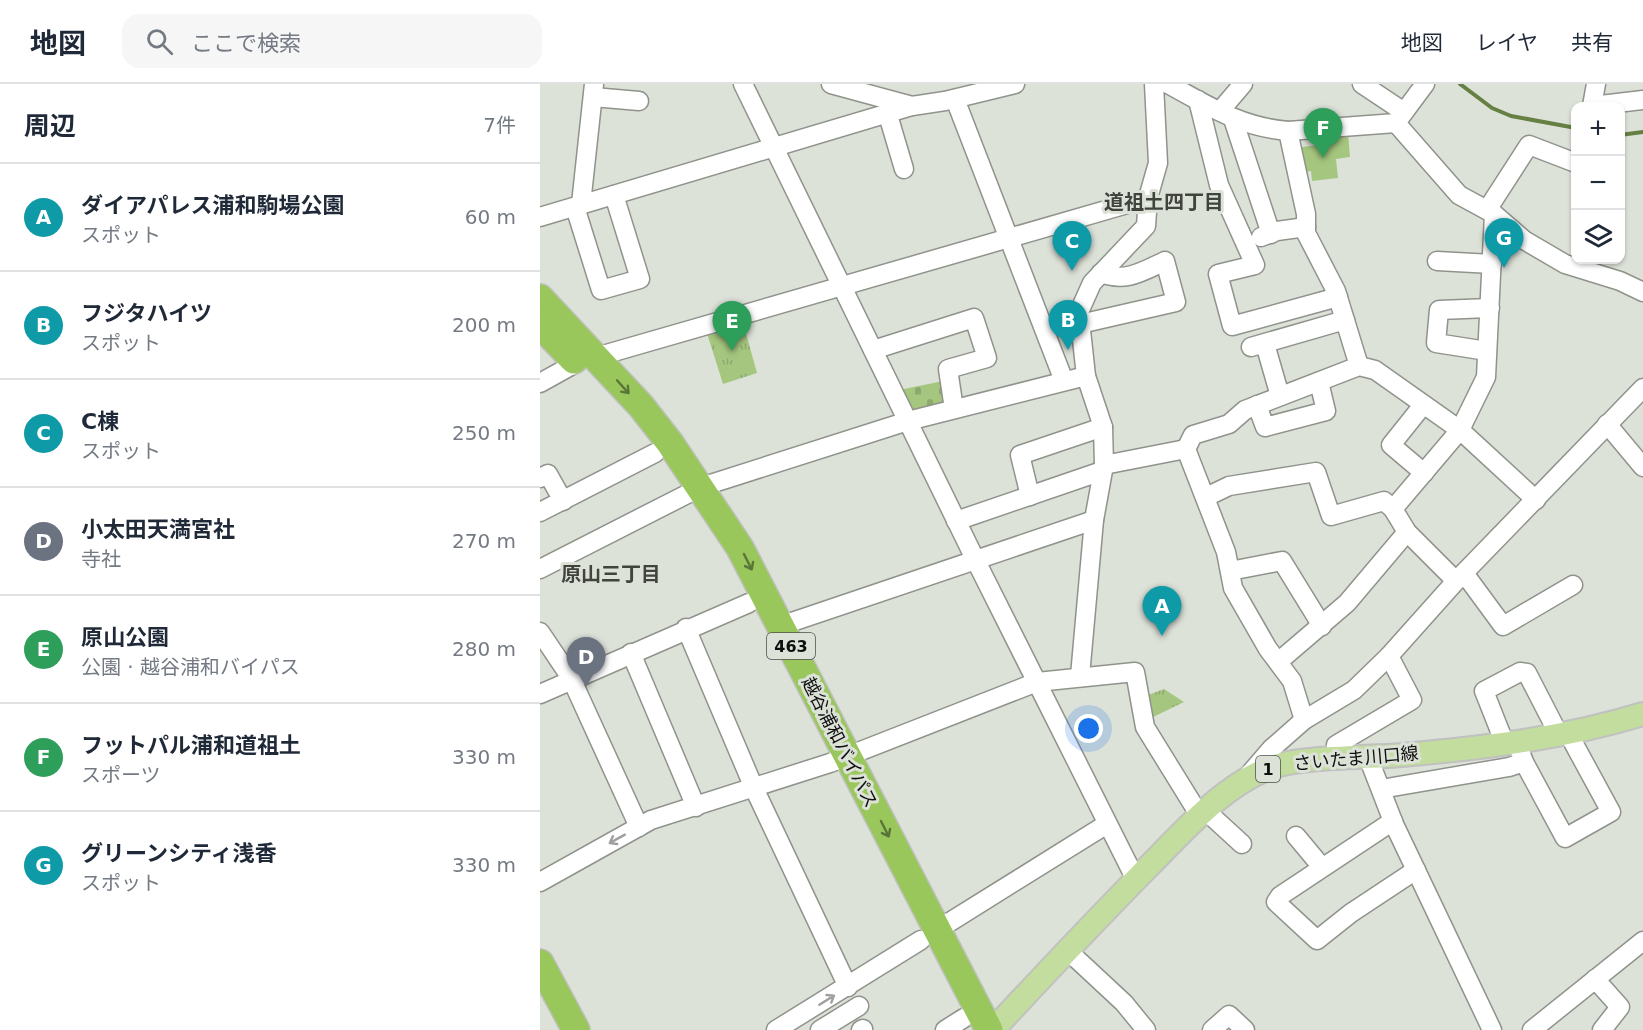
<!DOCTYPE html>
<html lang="ja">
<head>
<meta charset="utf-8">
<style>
	:root { --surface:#fff; --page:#f6f6f7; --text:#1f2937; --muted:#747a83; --line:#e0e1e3; --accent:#2563eb }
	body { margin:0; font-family:"DejaVu Sans","Noto Sans JP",sans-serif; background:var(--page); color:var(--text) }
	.controls { position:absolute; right:18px; top:18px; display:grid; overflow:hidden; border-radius:12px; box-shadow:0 2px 4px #0004 }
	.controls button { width:54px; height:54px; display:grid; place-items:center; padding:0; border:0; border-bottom:2px solid var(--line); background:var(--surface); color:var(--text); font:30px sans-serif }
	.you { position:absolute; left:549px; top:645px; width:21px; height:21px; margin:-15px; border:4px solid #fff; border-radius:50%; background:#1a73e8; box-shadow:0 0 0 9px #1a73e833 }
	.badge { display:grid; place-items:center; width:39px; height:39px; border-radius:50%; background:var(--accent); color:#fff; font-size:20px; font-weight:700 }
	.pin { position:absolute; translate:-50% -50px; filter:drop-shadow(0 2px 3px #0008) }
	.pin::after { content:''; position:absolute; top:32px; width:21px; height:18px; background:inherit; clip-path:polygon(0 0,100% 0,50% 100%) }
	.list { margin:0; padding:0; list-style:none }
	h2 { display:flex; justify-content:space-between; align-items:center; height:78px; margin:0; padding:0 24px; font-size:26px }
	h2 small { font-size:20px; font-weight:400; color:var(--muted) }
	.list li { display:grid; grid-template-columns:39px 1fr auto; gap:18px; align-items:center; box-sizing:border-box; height:108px; padding:0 24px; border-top:2px solid var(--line) }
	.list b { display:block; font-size:22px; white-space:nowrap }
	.list p { margin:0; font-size:20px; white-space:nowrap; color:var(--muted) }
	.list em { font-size:20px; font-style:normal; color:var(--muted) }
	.icon { flex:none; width:33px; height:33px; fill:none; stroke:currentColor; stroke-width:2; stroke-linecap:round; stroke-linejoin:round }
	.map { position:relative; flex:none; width:1103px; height:946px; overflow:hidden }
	header { display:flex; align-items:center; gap:36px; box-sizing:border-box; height:84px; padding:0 30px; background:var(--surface); border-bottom:2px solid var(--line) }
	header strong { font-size:28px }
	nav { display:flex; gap:33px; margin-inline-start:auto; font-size:21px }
	.search { width:420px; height:54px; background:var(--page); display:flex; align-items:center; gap:15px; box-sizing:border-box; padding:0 21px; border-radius:18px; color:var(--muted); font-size:22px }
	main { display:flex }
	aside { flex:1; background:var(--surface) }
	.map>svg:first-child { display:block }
</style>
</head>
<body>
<header>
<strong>地図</strong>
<div class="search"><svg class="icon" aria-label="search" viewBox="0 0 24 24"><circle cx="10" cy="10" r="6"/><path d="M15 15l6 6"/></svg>ここで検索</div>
<nav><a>地図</a><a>レイヤ</a><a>共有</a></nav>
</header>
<main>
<aside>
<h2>周辺<small>7件</small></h2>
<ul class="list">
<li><span class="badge" style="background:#0f9aa8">A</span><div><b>ダイアパレス浦和駒場公園</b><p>スポット</p></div><em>60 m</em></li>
<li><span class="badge" style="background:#0f9aa8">B</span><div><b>フジタハイツ</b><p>スポット</p></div><em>200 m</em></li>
<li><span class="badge" style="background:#0f9aa8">C</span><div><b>C棟</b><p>スポット</p></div><em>250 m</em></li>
<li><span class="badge" style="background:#6b7280">D</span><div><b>小太田天満宮社</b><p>寺社</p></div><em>270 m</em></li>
<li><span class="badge" style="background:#2e9e5b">E</span><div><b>原山公園</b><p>公園 · 越谷浦和バイパス</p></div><em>280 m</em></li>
<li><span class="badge" style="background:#2e9e5b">F</span><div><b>フットパル浦和道祖土</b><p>スポーツ</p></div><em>330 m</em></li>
<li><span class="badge" style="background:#0f9aa8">G</span><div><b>グリーンシティ浅香</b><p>スポット</p></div><em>330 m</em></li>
</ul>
</aside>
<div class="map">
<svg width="1103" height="946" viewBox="0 0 1103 946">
	<defs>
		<pattern id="cemetery-stones" width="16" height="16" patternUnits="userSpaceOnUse" patternTransform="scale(1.5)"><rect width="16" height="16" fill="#a5c67f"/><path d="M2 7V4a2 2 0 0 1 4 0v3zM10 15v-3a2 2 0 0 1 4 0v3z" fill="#8da96d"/></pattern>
		<pattern id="park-tufts" width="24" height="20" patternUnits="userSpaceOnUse" patternTransform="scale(1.5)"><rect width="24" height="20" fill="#a5c67f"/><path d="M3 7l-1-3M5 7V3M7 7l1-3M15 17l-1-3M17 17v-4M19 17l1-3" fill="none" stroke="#8da96d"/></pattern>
	</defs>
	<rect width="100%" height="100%" fill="#dde2d9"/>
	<!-- cemetery -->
	<polygon fill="url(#cemetery-stones)" points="408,296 411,322 372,331 359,306"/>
	<!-- park -->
	<g fill="url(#park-tufts)">
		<polygon points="202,235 217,289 183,300 166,246"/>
		<polygon points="624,605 644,618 607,636 603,613"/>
	</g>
	<!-- garden -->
	<polygon fill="#a5c67f" points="808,49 810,73 796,75 798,94 772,97 771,87 765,88 762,63 778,61 777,52"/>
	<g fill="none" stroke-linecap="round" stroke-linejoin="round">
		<!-- stream -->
		<g stroke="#658042" stroke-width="4">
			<polyline points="920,0 952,24 971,32 1036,44"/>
			<polyline points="1080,51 1103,48"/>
		</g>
		<defs>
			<g id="minor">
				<polyline points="203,0 435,475 596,796"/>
				<polyline points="291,0 372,22"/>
				<path d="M 628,0 C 669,22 700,43 748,47 L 766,130 L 766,149 L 796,207 L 819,282"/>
				<polyline points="822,0 864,28"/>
				<polyline points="885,0 856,39 919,111 954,130 984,156 1025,180 1080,197 1103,208"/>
				<polyline points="1056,0 1052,22 1103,16"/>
				<polyline points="53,13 99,17"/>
				<polyline points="415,15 524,297"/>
				<polyline points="658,16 679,101 715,181 678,190 692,242 798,213"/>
				<polyline points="680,27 703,0"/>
				<polyline points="348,31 364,85"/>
				<polyline points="693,35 731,150"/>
				<polyline points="748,47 856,39"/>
				<polyline points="41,120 54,0"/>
				<polyline points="35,123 61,206 100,195 74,111"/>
				<polyline points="947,126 989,61 1036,79"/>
				<polyline points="0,133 372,22 405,17 475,0"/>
				<polyline points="721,153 737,147 766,143"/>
				<polyline points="897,177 952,180"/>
				<path d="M 540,240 L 636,218 L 625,177 C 603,187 586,199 561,189"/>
				<polyline points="725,260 740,312"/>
				<polyline points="711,263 805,236"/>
				<polyline points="333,266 434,234 447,274 408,285 414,325"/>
				<polyline points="947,267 896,259 899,226 950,224"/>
				<polyline points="56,273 608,114"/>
				<polyline points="0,299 36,279"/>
				<polyline points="717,321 725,343 786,327 779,298"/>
				<polyline points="883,321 851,361 884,389"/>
				<polyline points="1067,340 1103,383"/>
				<polyline points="646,365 653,351 689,340 705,326 819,282 835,286 920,346 996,416"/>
				<polyline points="564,381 646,365 686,468 693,504 728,565 752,597 764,636"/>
				<polyline points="0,394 8,390 23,417"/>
				<polyline points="490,412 480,371 563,343"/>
				<polyline points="666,413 689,402 776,388 791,432 844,417 853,425 867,448 916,497"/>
				<polyline points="853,425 920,346 946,293 954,130"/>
				<polyline points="0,428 115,369"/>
				<polyline points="416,437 562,387"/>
				<polyline points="0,485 161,403 368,337 546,292"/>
				<polyline points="690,487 742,477 782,542"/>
				<polyline points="924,489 963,542 1033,501"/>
				<polyline points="240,542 554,436"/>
				<polyline points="146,544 214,704 308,903"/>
				<polyline points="0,548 31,594 99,743"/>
				<polyline points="91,569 156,723"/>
				<polyline points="738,578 807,519 867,448"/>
				<polyline points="540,592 554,436 564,381 563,343 546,292 539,228 552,199 606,142 608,114 618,79 614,0"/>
				<polyline points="0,610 209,519"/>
				<polyline points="977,659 984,678 1025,754 1071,728 1028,649"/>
				<polyline points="965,660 944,607 980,588 987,589 1019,651"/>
				<polyline points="828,673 854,740 952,946"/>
				<polyline points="797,675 796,661 872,616 849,572"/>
				<polyline points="707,693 731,665 764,636 814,606 849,572 916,497 1103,304"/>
				<polyline points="841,705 969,683 984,678"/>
				<polyline points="666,727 702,760"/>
				<polyline points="853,737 740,812 736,818 777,856 811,829 876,786"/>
				<polyline points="756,752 781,782"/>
				<polyline points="0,798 111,736 290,679 497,598 595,588 605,643 660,732"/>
				<polyline points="397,846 567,740"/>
				<polyline points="527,866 584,919 606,946"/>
				<polyline points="1055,895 1080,923 1062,946"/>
				<polyline points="236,946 381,856"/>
				<polyline points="280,946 319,922"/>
				<polyline points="321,946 323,945"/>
				<polyline points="405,946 424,934"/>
				<polyline points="672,946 689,931 705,946"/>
				<polyline points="992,946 1103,857"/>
			</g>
			<path id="major" d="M 453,946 C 504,891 556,836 609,782 C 645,746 683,701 732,683 C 764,672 826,674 862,671 C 944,664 1025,654 1103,630"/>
			<g id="highway">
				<polyline points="0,214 101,322 130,359 200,464 449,946"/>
				<polyline points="0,241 34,276"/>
				<polyline points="0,879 36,946"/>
			</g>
		</defs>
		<!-- minor casing -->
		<use href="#minor" stroke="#8f938b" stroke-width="21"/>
		<!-- major casing -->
		<use href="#major" stroke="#c0c1c0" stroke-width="26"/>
		<!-- highway casing -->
		<use href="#highway" stroke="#c0c1c0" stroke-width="30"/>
		<!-- minor -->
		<use href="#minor" stroke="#fff" stroke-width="18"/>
		<!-- major -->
		<use href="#major" stroke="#c2dd9d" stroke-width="22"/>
		<!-- highway -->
		<use href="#highway" stroke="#99c75b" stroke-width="27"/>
	</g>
	<!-- one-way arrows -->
	<defs><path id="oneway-shaft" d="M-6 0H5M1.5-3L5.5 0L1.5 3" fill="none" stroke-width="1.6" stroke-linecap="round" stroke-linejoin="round" transform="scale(1.5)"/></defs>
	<g stroke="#5a7538">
		<use href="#oneway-shaft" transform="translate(83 303) rotate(48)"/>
		<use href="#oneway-shaft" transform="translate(208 478) rotate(63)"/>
		<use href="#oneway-shaft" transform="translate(345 745) rotate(63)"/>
	</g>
	<g stroke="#9f9f9e">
		<use href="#oneway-shaft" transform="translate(77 755) rotate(151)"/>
		<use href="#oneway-shaft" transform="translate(287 916) rotate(-32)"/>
	</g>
	<g text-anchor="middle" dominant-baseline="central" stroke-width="6" stroke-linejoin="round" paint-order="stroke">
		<!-- shield labels -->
		<g fill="#dde2d9" stroke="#4c4f4a" stroke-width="1.5">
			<rect x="227" y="549" width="48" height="26" rx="4.5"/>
			<rect x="716" y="672" width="24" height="26" rx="4.5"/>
		</g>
		<g font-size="16" font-weight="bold" fill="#0e100d">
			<text x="251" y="562">463</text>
			<text x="728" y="685">1</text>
		</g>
		<!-- street labels -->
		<g font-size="18" fill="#0e100d" stroke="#dde2d9">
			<text transform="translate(300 658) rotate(63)">越谷浦和バイパス</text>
			<text transform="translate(816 674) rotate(-5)">さいたま川口線</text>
		</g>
		<!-- neighbourhood labels -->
		<g font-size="20" font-weight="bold" fill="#40443d" stroke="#dde2d9">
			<text x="624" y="118">道祖土四丁目</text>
			<text x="71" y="490">原山三丁目</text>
		</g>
	</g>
</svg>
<div class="controls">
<button>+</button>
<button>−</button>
<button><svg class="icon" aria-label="layers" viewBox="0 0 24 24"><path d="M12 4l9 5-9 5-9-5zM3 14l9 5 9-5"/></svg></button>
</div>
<div class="you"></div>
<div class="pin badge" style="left:622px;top:552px;background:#0f9aa8">A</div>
<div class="pin badge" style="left:528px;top:266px;background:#0f9aa8">B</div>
<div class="pin badge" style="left:532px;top:187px;background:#0f9aa8">C</div>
<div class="pin badge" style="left:46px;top:603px;background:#6b7280">D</div>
<div class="pin badge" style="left:192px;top:267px;background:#2e9e5b">E</div>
<div class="pin badge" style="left:783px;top:74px;background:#2e9e5b">F</div>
<div class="pin badge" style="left:964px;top:184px;background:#0f9aa8">G</div>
</div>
</main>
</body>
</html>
